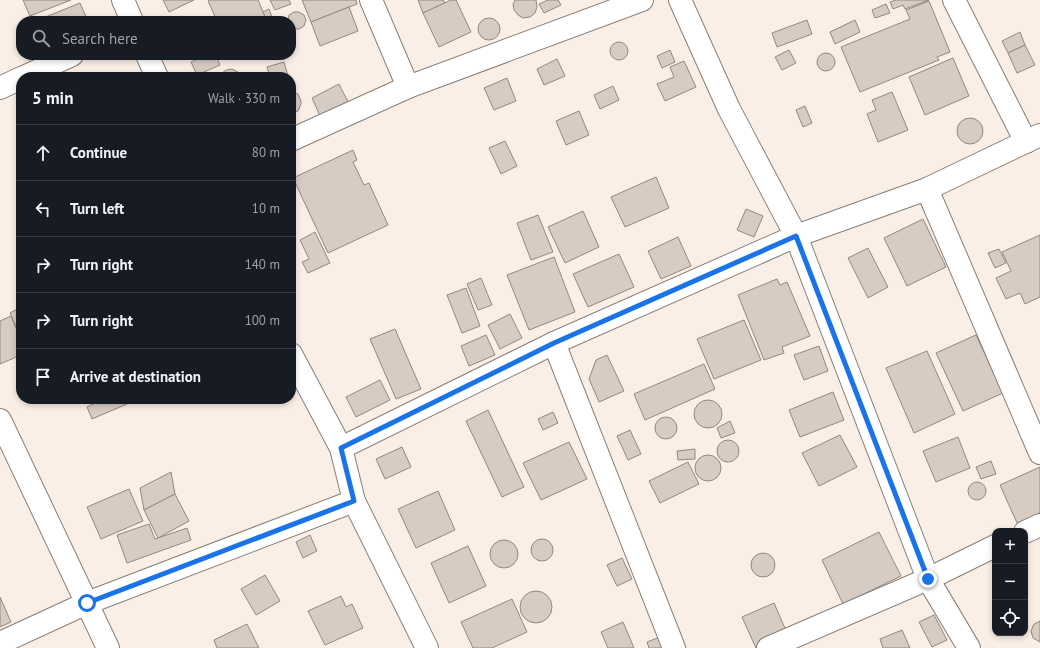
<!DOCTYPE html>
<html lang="en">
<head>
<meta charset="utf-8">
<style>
	:root { --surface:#171b24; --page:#242831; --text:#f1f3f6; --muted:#9ea1a6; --line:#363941 }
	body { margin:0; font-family:"PT Sans",sans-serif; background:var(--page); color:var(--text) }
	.controls { position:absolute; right:12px; bottom:12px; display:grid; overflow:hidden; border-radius:8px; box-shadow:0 2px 6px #0003 }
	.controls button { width:36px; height:36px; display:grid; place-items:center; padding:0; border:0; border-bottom:1px solid var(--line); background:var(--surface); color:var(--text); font:20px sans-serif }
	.stop { position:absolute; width:12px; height:12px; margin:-9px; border:3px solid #1a73e8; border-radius:50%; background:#fff }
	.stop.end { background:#1a73e8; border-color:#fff; box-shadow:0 1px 4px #0008 }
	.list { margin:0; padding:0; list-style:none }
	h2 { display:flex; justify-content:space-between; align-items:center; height:52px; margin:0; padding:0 16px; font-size:17px }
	h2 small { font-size:13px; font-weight:400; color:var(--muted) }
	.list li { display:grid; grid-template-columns:26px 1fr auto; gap:12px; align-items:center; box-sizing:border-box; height:56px; padding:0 16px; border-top:1px solid var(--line) }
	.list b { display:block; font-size:15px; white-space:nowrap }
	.list em { font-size:13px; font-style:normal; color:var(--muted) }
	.icon { flex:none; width:22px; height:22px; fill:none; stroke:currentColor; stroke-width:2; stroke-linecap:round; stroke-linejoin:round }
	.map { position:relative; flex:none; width:1040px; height:648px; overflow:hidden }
	.search { position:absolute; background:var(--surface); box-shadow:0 2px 6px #0003; left:16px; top:16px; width:280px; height:44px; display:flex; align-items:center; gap:10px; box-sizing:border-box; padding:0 14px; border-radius:16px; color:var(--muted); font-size:15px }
	.panel { position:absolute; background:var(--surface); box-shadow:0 2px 6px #0003; left:16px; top:72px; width:280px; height:332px; border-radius:16px }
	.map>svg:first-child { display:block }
</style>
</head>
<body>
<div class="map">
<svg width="1040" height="648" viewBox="0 0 1040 648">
	<rect width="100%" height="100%" fill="#faefe6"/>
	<!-- building -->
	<g fill="#d6ccc3" stroke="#928880">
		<polygon points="23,0 71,0 30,16"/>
		<polygon points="163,0 194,0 169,12"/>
		<polygon points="210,0 258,0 267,21 217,21 208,1"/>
		<polygon points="270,0 289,0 291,4 275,10"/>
		<polygon points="302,0 356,0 357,4 311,22"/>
		<polygon points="418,0 443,0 445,3 423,13"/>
		<polygon points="451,0 456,0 471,32 439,47 423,13"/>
		<polygon points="515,0 536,0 537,7 535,13 530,17 523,18 518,15 514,10 513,4"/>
		<polygon points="548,0 558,0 561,5 544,13 539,4"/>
		<polygon points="896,0 929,0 905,9 903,5 893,9 890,2"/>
		<polygon points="929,1 950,52 937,57 939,60 860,92 841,47 910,19 906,10"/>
		<polygon points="80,3 88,21 44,21 43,18"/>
		<polygon points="886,4 890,13 875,18 872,10"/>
		<polygon points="349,7 358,31 320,46 311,22"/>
		<polygon points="269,9 273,20 267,21 263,12"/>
		<polygon points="294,12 299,12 304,15 306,20 304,26 299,29 294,29 291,27 291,21 288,21 289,15"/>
		<circle cx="489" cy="29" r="11"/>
		<polygon points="807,20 812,34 777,47 772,33"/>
		<polygon points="855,20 860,32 835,44 830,32"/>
		<polygon points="1020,32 1025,45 1008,53 1002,41"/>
		<circle cx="619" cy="51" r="9"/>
		<polygon points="1025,45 1035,65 1017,73 1008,53"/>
		<polygon points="670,50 675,62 662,68 657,56"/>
		<polygon points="789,50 796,63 782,70 775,57"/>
		<circle cx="826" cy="62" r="9"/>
		<polygon points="207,55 216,55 220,65 197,75 191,62"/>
		<polygon points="953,58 969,96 925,115 909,77"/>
		<polygon points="557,59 565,76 544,85 537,69"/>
		<polygon points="684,61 696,87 665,101 657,84 674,77 670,67"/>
		<polygon points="284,62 288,76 270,77 267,67"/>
		<polygon points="232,69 238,72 240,77 221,77 221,74 226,70"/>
		<polygon points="507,78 516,101 494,110 484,88"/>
		<polygon points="339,84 348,102 320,116 312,98"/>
		<polygon points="613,86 619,100 600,109 594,95"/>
		<polygon points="291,91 298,94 301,101 301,104 298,111 291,113"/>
		<polygon points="892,92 908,130 878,142 867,114 876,110 872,100"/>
		<polygon points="805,106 812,123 803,127 796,110"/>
		<polygon points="579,111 589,135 566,145 556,121"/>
		<circle cx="970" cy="131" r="13"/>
		<polygon points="505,141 517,166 501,174 489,148"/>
		<polygon points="353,150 357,160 353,162 364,185 369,183 388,225 328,253 293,178"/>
		<polygon points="656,177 669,208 625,227 611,197"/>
		<polygon points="746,209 763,216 754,237 737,230"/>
		<polygon points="583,211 599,247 565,263 548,227"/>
		<polygon points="538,215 553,252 531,260 517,223"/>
		<polygon points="923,219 946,267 907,286 884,238"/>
		<polygon points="315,232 330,263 308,273 302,262 309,259 300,240"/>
		<polygon points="1040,235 1040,297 1025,304 1020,293 1006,299 996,278 1011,271 1002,252"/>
		<polygon points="678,237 691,266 661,279 648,251"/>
		<polygon points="868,248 888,287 868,298 848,258"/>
		<polygon points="999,249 1006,263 995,268 988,253"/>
		<polygon points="619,254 634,287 588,307 573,274"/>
		<polygon points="554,257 575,312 529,330 507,275"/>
		<polygon points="481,278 492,305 478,310 467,284"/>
		<polygon points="777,279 780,285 787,282 810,336 782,347 784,353 764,360 738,295"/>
		<polygon points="466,288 480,326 462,333 447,295"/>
		<polygon points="21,307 21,338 10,313"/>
		<polygon points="510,314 522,338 500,349 488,325"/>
		<polygon points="11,316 21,340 21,355 0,364 0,321"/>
		<polygon points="744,320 761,360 714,379 697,339"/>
		<polygon points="395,329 421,389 396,399 370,339"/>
		<polygon points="486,335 495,355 469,366 461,346"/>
		<polygon points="976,335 1003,393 963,411 936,353"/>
		<polygon points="819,346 828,371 804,380 794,355"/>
		<polygon points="927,351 955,414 914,433 886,368"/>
		<polygon points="607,355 624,391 599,402 589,379 596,360"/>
		<polygon points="704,364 715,389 645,420 634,394"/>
		<polygon points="380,380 390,400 356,417 346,397"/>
		<polygon points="833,392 844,420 800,437 789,410"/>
		<polygon points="103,399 133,399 134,401 92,419 87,407"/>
		<circle cx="708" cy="414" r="14"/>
		<polygon points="488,410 524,487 502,497 466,421"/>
		<polygon points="553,412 558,423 543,430 538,419"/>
		<circle cx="666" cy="428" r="11"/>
		<polygon points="730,421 735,433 721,438 717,428"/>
		<polygon points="630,430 641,454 628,460 617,436"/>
		<polygon points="840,435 857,467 819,486 802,453"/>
		<polygon points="958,437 970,468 936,482 923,451"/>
		<circle cx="728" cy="451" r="11"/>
		<polygon points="569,442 587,479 541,500 523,463"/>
		<polygon points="402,447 411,467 385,479 376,459"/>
		<polygon points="695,449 695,459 678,460 677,451"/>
		<circle cx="708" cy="468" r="13"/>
		<polygon points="991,461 996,474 981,479 976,467"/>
		<polygon points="688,462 699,484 660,503 649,481"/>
		<polygon points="1040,467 1040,513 1017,523 1000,485"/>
		<polygon points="171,472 175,494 144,510 140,488"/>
		<circle cx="977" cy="491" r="9"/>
		<polygon points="129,489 143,521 101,539 87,507"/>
		<polygon points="438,491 455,530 416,548 398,509"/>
		<polygon points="175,494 189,521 158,538 144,510"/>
		<polygon points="149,524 155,539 187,528 191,540 127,563 117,535"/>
		<polygon points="879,532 901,576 843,604 822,560"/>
		<polygon points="310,535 317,551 303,558 296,542"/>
		<circle cx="542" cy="550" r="11"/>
		<circle cx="504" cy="554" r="14"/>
		<polygon points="468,546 486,586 449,603 431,563"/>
		<circle cx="763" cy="565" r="12"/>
		<polygon points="622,558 632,579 617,586 607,565"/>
		<polygon points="265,575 280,601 256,615 241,589"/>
		<circle cx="536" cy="607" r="16"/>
		<polygon points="341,596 346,607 352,604 363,628 325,645 308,611"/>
		<polygon points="0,597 11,622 0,627"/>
		<polygon points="512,599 527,632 492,648 473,648 461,622"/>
		<polygon points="774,603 787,633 756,648 742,617"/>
		<polygon points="934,615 947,640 932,647 919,622"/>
		<polygon points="1040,621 1040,642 1033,638 1031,631 1034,624"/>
		<polygon points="623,622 634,648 608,648 601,632"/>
		<polygon points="247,624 259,648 217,648 214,640"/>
		<polygon points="902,630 910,648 883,648 880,639"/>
		<polygon points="660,637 664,648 649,648 647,642"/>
	</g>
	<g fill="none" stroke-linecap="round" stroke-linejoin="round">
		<defs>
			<g id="street">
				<polyline points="123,0 132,21"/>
				<polyline points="371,0 408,87"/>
				<polyline points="680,0 729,109 796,236 928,579 969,648"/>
				<polyline points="954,0 1026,142"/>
				<polyline points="147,55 157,77"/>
				<polyline points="24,77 72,55"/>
				<polyline points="0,88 21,78"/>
				<polyline points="291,140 408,87 642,0"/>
				<polyline points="927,189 1040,453"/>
				<polyline points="554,343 674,648"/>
				<polyline points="291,354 341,448 354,501 427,648"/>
				<polyline points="0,420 108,648"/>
				<polyline points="341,448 554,343 796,236 927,189 1040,135"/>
				<polyline points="1025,532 1040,525"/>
				<polyline points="0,643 87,603 354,501"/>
				<polyline points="768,648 928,579 995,546"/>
			</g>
		</defs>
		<!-- street casing -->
		<use href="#street" stroke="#887f76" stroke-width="24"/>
		<!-- street -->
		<use href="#street" stroke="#fff" stroke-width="22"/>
	</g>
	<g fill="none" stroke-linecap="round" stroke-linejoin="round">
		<!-- route -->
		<polyline stroke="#1a73e8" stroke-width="5" points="87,603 354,501 341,448 554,343 796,236 928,579"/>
	</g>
</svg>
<div class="controls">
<button>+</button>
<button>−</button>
<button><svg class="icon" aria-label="locate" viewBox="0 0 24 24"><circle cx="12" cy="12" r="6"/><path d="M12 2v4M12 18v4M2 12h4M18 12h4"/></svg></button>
</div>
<div class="stop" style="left:87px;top:603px"></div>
<div class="stop end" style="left:928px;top:579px"></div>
<div class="search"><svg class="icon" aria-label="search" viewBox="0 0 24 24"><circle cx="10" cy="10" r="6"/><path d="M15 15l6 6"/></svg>Search here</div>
<section class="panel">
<h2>5 min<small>Walk · 330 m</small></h2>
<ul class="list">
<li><svg class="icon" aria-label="ahead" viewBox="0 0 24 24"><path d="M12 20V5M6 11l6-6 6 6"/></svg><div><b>Continue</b></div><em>80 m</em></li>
<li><svg class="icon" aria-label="left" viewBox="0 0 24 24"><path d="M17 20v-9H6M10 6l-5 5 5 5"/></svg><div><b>Turn left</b></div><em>10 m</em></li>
<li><svg class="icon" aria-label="right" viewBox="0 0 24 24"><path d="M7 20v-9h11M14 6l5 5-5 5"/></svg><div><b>Turn right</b></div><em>140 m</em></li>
<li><svg class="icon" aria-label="right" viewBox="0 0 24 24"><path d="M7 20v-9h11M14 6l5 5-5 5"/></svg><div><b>Turn right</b></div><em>100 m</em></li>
<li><svg class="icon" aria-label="arrive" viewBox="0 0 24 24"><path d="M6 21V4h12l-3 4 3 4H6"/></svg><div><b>Arrive at destination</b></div></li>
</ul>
</section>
</div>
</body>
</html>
